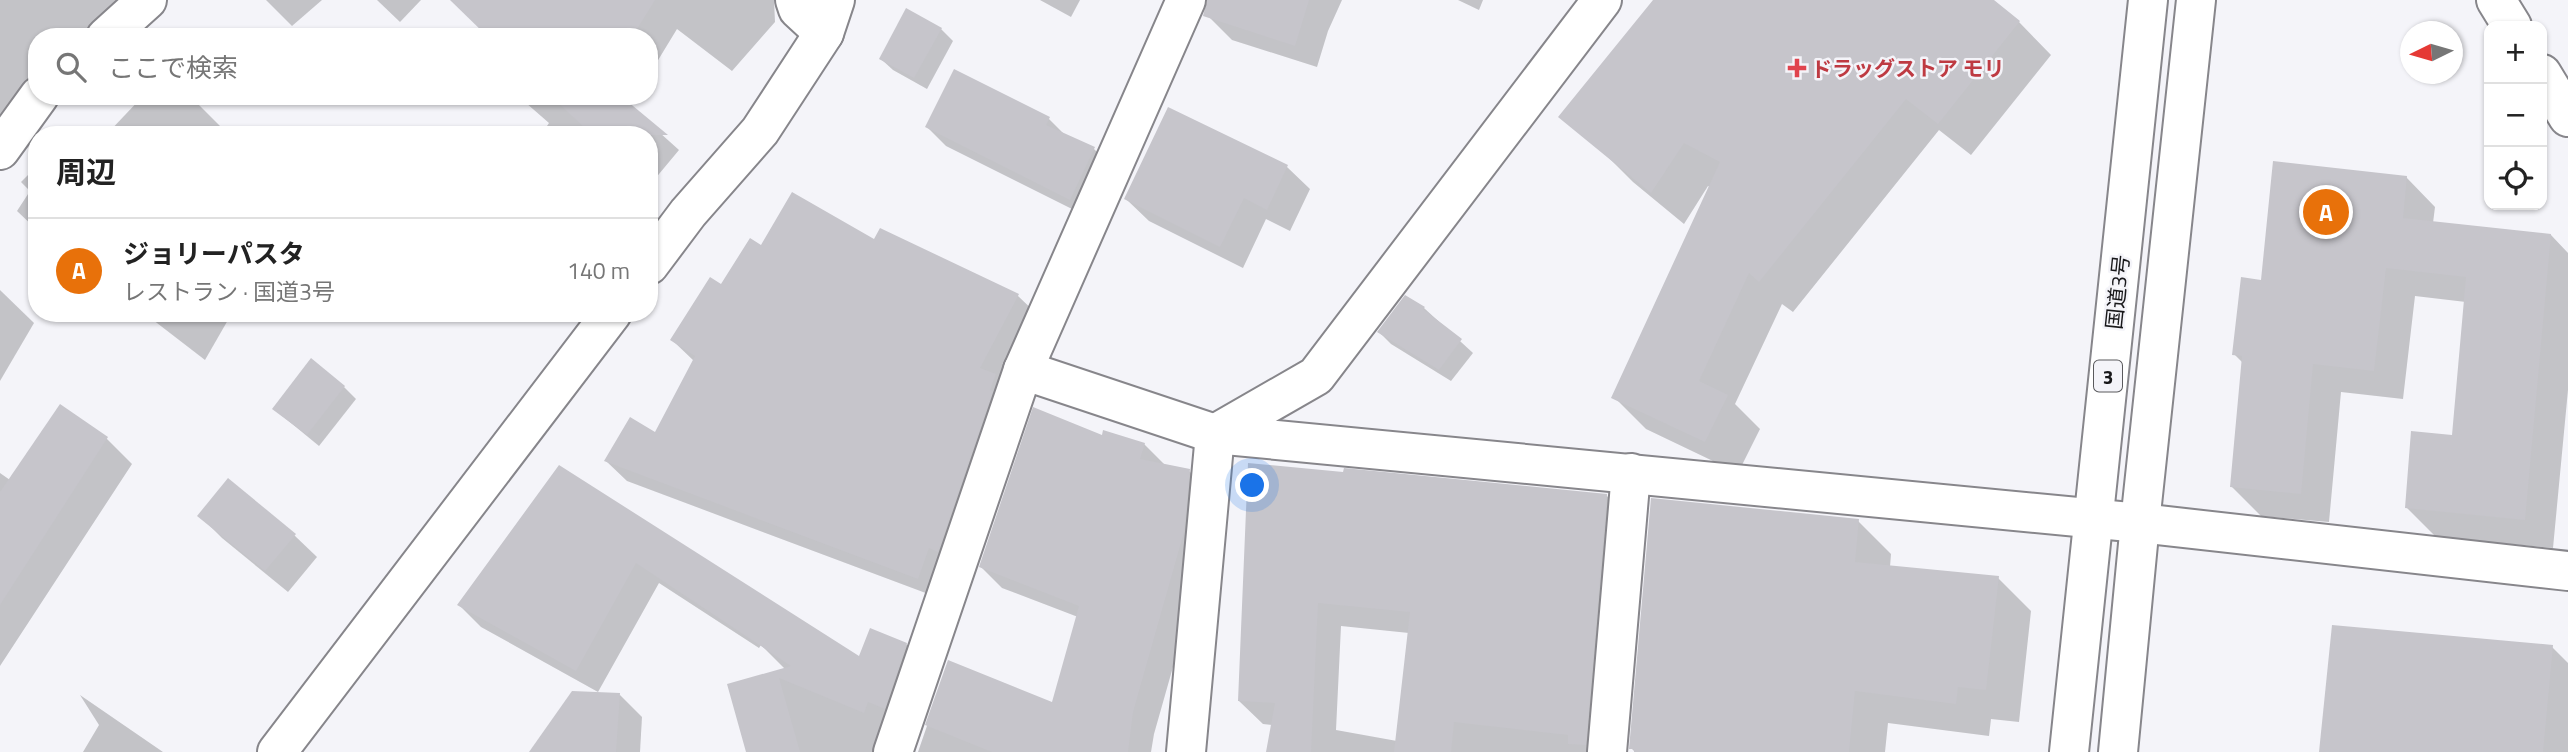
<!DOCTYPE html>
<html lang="ja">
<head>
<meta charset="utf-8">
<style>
	:root { --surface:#fff; --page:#f2f2f2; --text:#222; --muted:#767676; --line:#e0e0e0; --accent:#2e79ac }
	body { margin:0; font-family:"Titillium Web","Noto Sans JP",sans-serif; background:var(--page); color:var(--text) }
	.controls { position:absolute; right:21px; top:21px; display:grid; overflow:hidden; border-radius:14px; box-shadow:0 2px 5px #0004 }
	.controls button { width:63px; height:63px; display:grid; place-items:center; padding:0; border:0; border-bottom:2px solid var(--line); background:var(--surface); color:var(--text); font:35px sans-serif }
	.compass { position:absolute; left:2400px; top:21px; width:63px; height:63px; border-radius:50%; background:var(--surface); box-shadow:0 2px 5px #0004; rotate:265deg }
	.you { position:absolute; left:1253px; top:486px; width:24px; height:24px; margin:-18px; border:5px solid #fff; border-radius:50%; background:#1a73e8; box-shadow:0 0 0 10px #1a73e833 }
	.badge { display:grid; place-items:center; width:46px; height:46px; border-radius:50%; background:var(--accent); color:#fff; font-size:23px; font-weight:700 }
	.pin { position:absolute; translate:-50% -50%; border:4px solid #fff; box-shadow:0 2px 7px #0006 }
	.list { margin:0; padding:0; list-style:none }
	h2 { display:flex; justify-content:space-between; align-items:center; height:91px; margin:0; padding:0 28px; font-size:30px }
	h2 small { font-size:23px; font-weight:400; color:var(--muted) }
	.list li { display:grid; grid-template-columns:46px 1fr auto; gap:21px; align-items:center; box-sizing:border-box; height:105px; padding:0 28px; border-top:2px solid var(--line) }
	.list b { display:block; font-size:26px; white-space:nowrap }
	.list p { margin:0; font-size:23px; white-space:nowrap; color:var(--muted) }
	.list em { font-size:23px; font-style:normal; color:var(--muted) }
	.icon { flex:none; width:38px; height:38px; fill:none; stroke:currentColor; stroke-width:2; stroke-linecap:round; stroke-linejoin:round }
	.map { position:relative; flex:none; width:2568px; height:752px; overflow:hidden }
	.search { position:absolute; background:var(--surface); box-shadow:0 2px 5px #0004; left:28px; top:28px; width:630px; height:77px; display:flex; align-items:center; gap:18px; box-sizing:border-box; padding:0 24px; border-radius:28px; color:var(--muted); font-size:26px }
	.panel { position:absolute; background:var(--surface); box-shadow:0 2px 5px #0004; left:28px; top:126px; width:630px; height:196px; border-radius:28px }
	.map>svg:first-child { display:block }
</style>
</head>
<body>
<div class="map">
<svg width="2568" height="752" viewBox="0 0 2568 752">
	<rect width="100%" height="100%" fill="#f4f4f9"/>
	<!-- shadow -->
	<g fill="#0003" fill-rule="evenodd">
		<polygon points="0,0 156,0 128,37 37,37 37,96 0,141"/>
		<polygon points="266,0 322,0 292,26"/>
		<polygon points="377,0 421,0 400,22"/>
		<polygon points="451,0 774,0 775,22 732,71 677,29 649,75 649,37 490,37"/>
		<polygon points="1040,0 1080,0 1071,17"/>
		<polygon points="1215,0 1342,0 1328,31 1317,67 1232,40 1209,17"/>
		<polygon points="1458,0 1483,0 1479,10"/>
		<polygon points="1655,0 1991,0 2019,22 2051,55 1971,155 1939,130 1793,312 1782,304 1735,404 1760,429 1738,473 1646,429 1614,397 1710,187 1708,186 1684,224 1633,182 1601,150"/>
		<polygon points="941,29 953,41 927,89 893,70 881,59"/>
		<polygon points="56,96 72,96 69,100 60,101"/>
		<polygon points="143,96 190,96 229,135 106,135"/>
		<polygon points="518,96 636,96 630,106 679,150 649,186 649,135 541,135 549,123"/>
		<polygon points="1169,109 1287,167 1310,189 1290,231 1266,219 1243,268 1149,221 1126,199"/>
		<polygon points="1049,119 1066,136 1094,149 1113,168 1090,218 946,146 927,127"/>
		<polygon points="37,166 37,230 17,211 30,191 21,182"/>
		<polygon points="2406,177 2435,207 2433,223 2551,235 2568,253 2568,390 2553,548 2436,537 2407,508 2454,436 2466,302 2415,296 2403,399 2341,392 2329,522 2261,516 2232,487 2243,363 2234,354 2262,282"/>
		<polygon points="874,242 1018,296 1039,316 939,598 627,481 606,461 656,435 694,361 672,340 762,247"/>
		<polygon points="0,290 34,323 0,381"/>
		<polygon points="1406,297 1424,308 1473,353 1451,381 1391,344 1379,332"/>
		<polygon points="144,313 232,313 205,360"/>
		<polygon points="344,387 356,399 319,446 274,409"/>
		<polygon points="60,406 107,439 132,464 0,666 0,473 10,480"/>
		<polygon points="1103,437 1144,444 1166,466 1189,471 1210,492 1205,554 1154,734 1151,752 918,752 949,662 1053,705 1078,617 1002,588 981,567"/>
		<path d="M 1250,465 L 1606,495 L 1630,519 L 1610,752 L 1268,752 L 1273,725 L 1263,724 L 1239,701 ZM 1341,626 L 1409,633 L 1397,741 L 1336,730 Z"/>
		<polygon points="560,468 860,658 906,644 927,666 898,752 748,752 739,719 785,669 761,645 759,648 659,583 598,692 481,627 459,605"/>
		<polygon points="200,516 294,535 317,557 288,592 222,538"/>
		<polygon points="1858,521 1891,554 1890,567 1998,578 2031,611 2019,722 1991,719 1989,736 1888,723 1885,752 1635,752 1631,748"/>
		<polygon points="2552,647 2568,663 2568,752 2321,752"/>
		<polygon points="80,695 163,752 83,752 99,725"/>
		<polygon points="620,695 642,717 640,752 531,752"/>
	</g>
	<!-- building -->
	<g fill="#c6c5cb">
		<polygon points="450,0 655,0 632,37 488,37"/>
		<polygon points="1207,0 1309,0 1295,46 1203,16"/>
		<polygon points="1653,0 1994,0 2020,21 1938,124 1906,99 1759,282 1749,273 1699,381 1728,395 1705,442 1611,398 1720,162 1684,143 1651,193 1558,117"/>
		<polygon points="906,8 942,28 914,78 879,59"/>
		<polygon points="954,69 1050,117 1046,125 1095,147 1070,200 925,127"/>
		<polygon points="551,96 621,96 668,135 592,135"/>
		<polygon points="1168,107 1288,165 1267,210 1244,198 1220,247 1124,199"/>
		<polygon points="2273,161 2407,176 2403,218 2551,234 2525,520 2405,508 2411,431 2452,435 2466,277 2386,268 2374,371 2313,364 2301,494 2230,487 2242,356 2232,355 2241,277 2261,280"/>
		<polygon points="792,192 874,239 880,228 1019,294 980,368 996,374 990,390 993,391 938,552 929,548 918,579 604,461 630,417 655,432 695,356 670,340 710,277 721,284 750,238 761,245"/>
		<polygon points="1405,295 1425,307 1423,309 1462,339 1439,370 1377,332"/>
		<polygon points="311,358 345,386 307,435 272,409"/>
		<polygon points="60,404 108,437 0,605 0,492"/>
		<polygon points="1033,407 1102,435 1103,430 1145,443 1140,459 1190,469 1184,532 1133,712 1128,752 992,752 925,725 948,660 1052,702 1079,606 979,567"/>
		<polygon points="1248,463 1343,472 1344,468 1607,494 1586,745 1568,744 1568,735 1454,722 1451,752 1394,752 1410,612 1318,603 1311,752 1266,752 1275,703 1238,701"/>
		<polygon points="559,465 859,656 870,628 907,643 885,709 868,702 864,713 779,678 800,752 746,752 727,684 791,666 636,563 576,671 457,605"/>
		<polygon points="228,478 296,534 265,571 197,516"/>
		<polygon points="1651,498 1859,519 1855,562 1999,576 1986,690 1958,687 1956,704 1855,691 1849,752 1634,752 1634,749 1629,749"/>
		<polygon points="2332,625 2553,645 2543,752 2319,752"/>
		<polygon points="572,691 620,693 616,752 529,752"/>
	</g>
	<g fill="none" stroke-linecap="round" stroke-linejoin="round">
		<defs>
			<g id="street">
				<polyline points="795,0 798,9 824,33"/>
				<polyline points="106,37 147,0"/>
				<polyline points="0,150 39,96"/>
				<polyline points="1023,370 1215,434 2140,523 2568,571"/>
				<polyline points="1215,434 1316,376 1602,0"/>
				<polyline points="893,752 1023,370 1186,0"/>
				<polyline points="1186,752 1215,434"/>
				<polyline points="1607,752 1631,473"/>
			</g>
			<g id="secondary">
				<polyline points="2496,0 2512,26"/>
				<polyline points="2542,74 2568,117"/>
				<polyline points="649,265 688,213 760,131 824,33 835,0"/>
				<polyline points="277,752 612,313"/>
			</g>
			<g id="highway">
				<polyline points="2069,752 2148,0"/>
				<polyline points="2118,752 2140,523 2196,0"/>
			</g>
		</defs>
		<!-- street casing -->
		<use href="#street" stroke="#87868b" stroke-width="42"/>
		<!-- secondary casing -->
		<use href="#secondary" stroke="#87868b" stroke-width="42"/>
		<!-- highway casing -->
		<use href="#highway" stroke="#87868b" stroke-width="42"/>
		<!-- street -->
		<use href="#street" stroke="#fff" stroke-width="38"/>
		<!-- secondary -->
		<use href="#secondary" stroke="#fff" stroke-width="38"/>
		<!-- highway -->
		<use href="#highway" stroke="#fff" stroke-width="38"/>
	</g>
	<!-- markers -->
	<path fill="#e0444e" stroke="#f4f4f9" stroke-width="2.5" d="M1793.5 57.5h7v7h7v7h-7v7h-7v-7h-7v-7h7z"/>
	<g text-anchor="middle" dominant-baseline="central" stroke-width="5" stroke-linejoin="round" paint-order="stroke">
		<!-- shield labels -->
		<rect fill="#f4f4f9" stroke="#5a5a5d" stroke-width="2" x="2094" y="360.5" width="28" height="31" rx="5"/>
		<g font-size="19" font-weight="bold" fill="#18181a">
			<text x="2108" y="376">3</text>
		</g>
		<!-- health labels -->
		<g font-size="21" font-weight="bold" fill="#be3a42" stroke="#f4f4f9" text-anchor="start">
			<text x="1811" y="68">ドラッグストア モリ</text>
		</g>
		<!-- street labels -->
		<g font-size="21" fill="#18181a" stroke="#f4f4f9">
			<text transform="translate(2117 292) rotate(-84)">国道3号</text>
		</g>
	</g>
</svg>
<div class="controls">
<button>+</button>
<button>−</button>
<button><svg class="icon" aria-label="locate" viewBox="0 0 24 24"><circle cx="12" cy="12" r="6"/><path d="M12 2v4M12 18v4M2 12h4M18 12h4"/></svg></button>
</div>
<svg class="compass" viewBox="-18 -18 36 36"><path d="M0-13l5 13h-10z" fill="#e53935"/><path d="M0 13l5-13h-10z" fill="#767676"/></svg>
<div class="you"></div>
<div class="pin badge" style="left:2326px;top:212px;background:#e8710a">A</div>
<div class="search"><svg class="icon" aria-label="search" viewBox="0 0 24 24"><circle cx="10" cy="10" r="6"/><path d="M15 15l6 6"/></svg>ここで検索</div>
<section class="panel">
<h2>周辺<small></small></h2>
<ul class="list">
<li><span class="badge" style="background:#e8710a">A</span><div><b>ジョリーパスタ</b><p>レストラン · 国道3号</p></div><em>140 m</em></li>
</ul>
</section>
</div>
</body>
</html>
